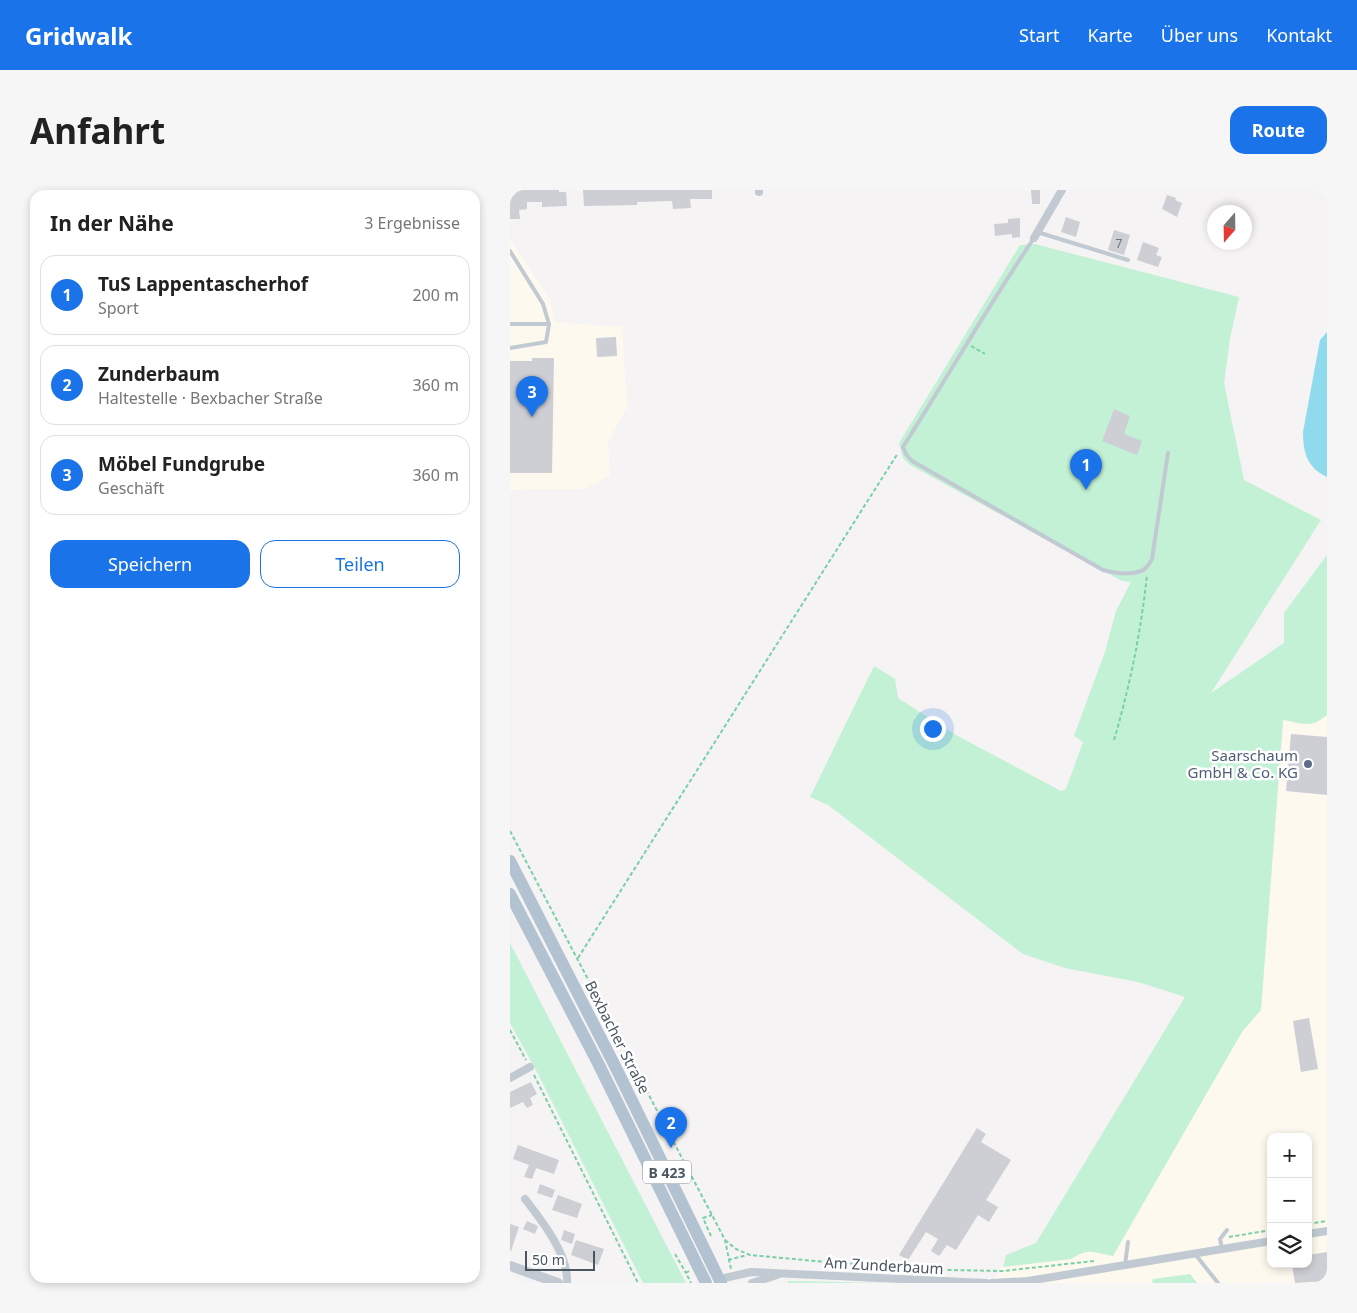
<!DOCTYPE html>
<html lang="de">
<head>
<meta charset="utf-8">
<style>
	:root { --surface:#fff; --page:#f6f6f6; --text:#222; --muted:#767676; --line:#e0e0e0; --accent:#1a73e8 }
	body { margin:0; font-family:"Noto Sans",sans-serif; background:var(--page); color:var(--text) }
	.controls { position:absolute; right:15px; bottom:15px; display:grid; overflow:hidden; border-radius:10px; box-shadow:0 2px 8px #0003 }
	.controls button { width:45px; height:45px; display:grid; place-items:center; padding:0; border:0; border-bottom:1px solid var(--line); background:var(--surface); color:var(--text); font:25px sans-serif }
	.compass { position:absolute; left:697px; top:15px; width:45px; height:45px; border-radius:50%; background:var(--surface); box-shadow:0 2px 8px #0003; rotate:200deg }
	.scale { position:absolute; left:15px; bottom:12px; width:70px; box-sizing:border-box; padding-left:5px; border:2px solid #4a5661; border-top:0; font-size:14px; line-height:18px; white-space:nowrap; color:#4a5661; -webkit-text-stroke:4px #fff; paint-order:stroke }
	.you { position:absolute; left:422px; top:538px; width:18px; height:18px; margin:-12px; border:4px solid #fff; border-radius:50%; background:#1a73e8; box-shadow:0 0 0 8px #1a73e833 }
	.badge { display:grid; place-items:center; width:32px; height:32px; border-radius:50%; background:var(--accent); color:#fff; font-size:16px; font-weight:700 }
	.pin { position:absolute; translate:-50% -41px; filter:drop-shadow(0 1px 2px #0008) }
	.pin::after { content:''; position:absolute; top:26px; width:18px; height:15px; background:inherit; clip-path:polygon(0 0,100% 0,50% 100%) }
	.list { margin:0; padding:0; list-style:none }
	h2 { display:flex; justify-content:space-between; align-items:center; height:65px; margin:0; padding:0 20px; font-size:21px }
	h2 small { font-size:16px; font-weight:400; color:var(--muted) }
	.list li { display:grid; grid-template-columns:32px 1fr auto; gap:15px; align-items:center; box-sizing:border-box; height:80px; margin:0 10px 10px; padding:0 10px; border:1px solid var(--line); border-radius:15px }
	.list b { display:block; font-size:19px; white-space:nowrap }
	.list p { margin:0; font-size:16px; white-space:nowrap; color:var(--muted) }
	.list em { font-size:16px; font-style:normal; color:var(--muted) }
	.actions { display:flex; gap:10px; padding:15px 20px }
	.actions a { flex:1; padding:11px 0; border:1px solid var(--accent); border-radius:15px; text-align:center; font-size:18px; color:var(--accent) }
	.actions .main { background:var(--accent); color:#fff }
	.icon { flex:none; width:28px; height:28px; fill:none; stroke:currentColor; stroke-width:2; stroke-linecap:round; stroke-linejoin:round }
	.map { position:relative; flex:none; width:817px; height:1093px; overflow:hidden; border-radius:15px }
	header { display:flex; align-items:center; gap:30px; box-sizing:border-box; height:70px; padding:0 25px; background:var(--accent); color:#fff }
	header strong { font-size:24px }
	nav { display:flex; gap:28px; margin-inline-start:auto; font-size:18px }
	.intro { display:flex; align-items:center; justify-content:space-between; box-sizing:border-box; height:120px; padding:0 30px }
	h1 { margin:0; font-size:35px }
	.button { padding:12px 22px; border-radius:15px; background:var(--accent); color:#fff; font-size:18px; font-weight:700 }
	main { display:flex; gap:30px; padding:0 30px }
	aside { flex:1; background:var(--surface); border-radius:15px; box-shadow:0 2px 8px #0003 }
	.map>svg:first-child { display:block }
</style>
</head>
<body>
<header>
<strong>Gridwalk</strong>
<nav><a>Start</a><a>Karte</a><a>Über uns</a><a>Kontakt</a></nav>
</header>
<div class="intro"><h1>Anfahrt</h1><a class="button">Route</a></div>
<main>
<aside>
<h2>In der Nähe<small>3 Ergebnisse</small></h2>
<ul class="list">
<li><span class="badge">1</span><div><b>TuS Lappentascherhof</b><p>Sport</p></div><em>200 m</em></li>
<li><span class="badge">2</span><div><b>Zunderbaum</b><p>Haltestelle · Bexbacher Straße</p></div><em>360 m</em></li>
<li><span class="badge">3</span><div><b>Möbel Fundgrube</b><p>Geschäft</p></div><em>360 m</em></li>
</ul>
<div class="actions"><a class="main">Speichern</a><a>Teilen</a></div>
</aside>
<div class="map">
<svg width="817" height="1093" viewBox="0 0 817 1093">
	<rect width="100%" height="100%" fill="#f5f3f3"/>
	<!-- commercial -->
	<g fill="#fdf9ef" fill-rule="evenodd">
		<polygon points="0,50 40,109 45,132 112,137 117,217 98,252 100,285 75,299 0,300"/>
		<path d="M 817,525 L 817,1093 L 482,1093 L 494,1074 L 560,1069 L 568,1064 L 582,1060 L 592,1064 L 732,842 L 751,820 L 774,529 L 790,534 L 807,533 ZM 761,947 L 798,947 L 798,1074 L 761,1074 Z"/>
	</g>
	<!-- green -->
	<g fill="#c3f1d5">
		<path d="M 525,54 L 729,107 L 720,149 L 714,193 L 734,290 L 811,330 L 701,503 L 774,453 L 774,423 L 817,365 L 817,525 C 800,539 793,533 773,530 L 751,820 L 732,842 L 603,1066 C 583,1063 581,1057 561,1069 L 493,1077 L 496,1065 L 526,1053 L 675,807 L 628,792 L 555,778 L 513,764 L 318,615 L 300,607 L 364,476 L 385,489 L 388,508 L 446,545 L 551,601 L 556,599 L 573,552 L 564,546 L 595,462 L 606,421 L 621,392 L 612,391 L 400,275 L 393,268 L 389,253 L 510,55 Z"/>
		<polygon points="0,753 176,1093 133,1093 26,880 0,833"/>
		<polygon points="680,1084 687,1093 642,1093 643,1089"/>
		<polygon points="278,1091 380,1093 278,1093"/>
	</g>
	<!-- water -->
	<path fill="#90daee" d="M 817,142 L 817,287 C 797,278 793,262 793,242 L 810,150 Z"/>
	<!-- building -->
	<g fill="#cdcfd5">
		<polygon points="0,0 49,0 49,2 56,2 57,16 32,17 32,12 17,12 17,19 9,20 10,29 0,29"/>
		<polygon points="73,0 202,0 202,9 180,9 181,18 163,19 162,11 127,12 127,15 74,16"/>
		<polygon points="521,0 530,0 530,14 522,14"/>
		<polygon points="657,5 666,8 665,10 672,13 667,27 652,19"/>
		<polygon points="556,27 570,32 566,47 551,42"/>
		<polygon points="510,28 510,47 502,48 502,44 485,46 484,34 498,33 498,29"/>
		<polygon points="604,40 620,45 614,65 598,60"/>
		<polygon points="633,52 649,58 646,65 652,67 648,77 627,70"/>
		<polygon points="106,147 107,166 87,167 86,148"/>
		<polygon points="22,168 44,168 42,283 0,283 0,171 22,171"/>
		<polygon points="604,219 620,226 614,244 632,251 627,265 592,251"/>
		<polygon points="781,544 817,547 817,605 776,601"/>
		<polygon points="799,828 808,879 791,882 783,831"/>
		<polygon points="21,892 27,904 20,908 23,915 17,918 13,912 0,918 0,902"/>
		<polygon points="467,938 476,944 471,952 501,970 476,1010 488,1017 479,1032 468,1025 446,1060 437,1055 429,1066 421,1061 428,1049 416,1042 398,1070 389,1065"/>
		<polygon points="8,955 49,970 44,984 26,978 22,989 14,987 19,975 3,969"/>
		<polygon points="30,994 45,1000 42,1008 27,1003"/>
		<polygon points="48,1005 72,1014 67,1028 42,1020"/>
		<polygon points="17,1031 28,1036 25,1044 13,1039"/>
		<polygon points="0,1034 9,1037 1,1061 0,1061"/>
		<polygon points="54,1040 65,1044 62,1054 51,1050"/>
		<polygon points="66,1050 94,1059 88,1075 61,1065"/>
		<polygon points="817,1062 817,1091 785,1093 782,1074 798,1074 798,1065"/>
	</g>
	<g fill="none" stroke-linecap="round" stroke-linejoin="round">
		<!-- path -->
		<g stroke="#7ad0a6" stroke-width="2" stroke-dasharray="4 2.5" stroke-linecap="butt">
			<polyline points="461,156 475,164"/>
			<path d="M 604,550 C 620,496 631,441 637,385"/>
			<polyline points="0,641 202,1025 215,1050 221,1079"/>
			<polyline points="68,768 388,263"/>
			<polyline points="0,840 16,870"/>
			<polyline points="24,885 128,1093"/>
			<polyline points="798,1034 817,1031"/>
			<polyline points="201,1046 193,1028 202,1025"/>
			<polyline points="719,1047 761,1040"/>
			<polyline points="215,1050 226,1059 240,1065 316,1072 439,1080 493,1081 584,1071"/>
			<polyline points="165,1064 176,1083"/>
			<polyline points="218,1070 237,1065"/>
			<polyline points="179,1081 176,1083 181,1093"/>
		</g>
		<!-- service -->
		<g stroke="#c1cad2" stroke-width="4">
			<polyline points="527,42 618,70"/>
			<path d="M 524,48 C 478,116 437,188 393,257 L 396,264 L 402,271 L 593,380 C 604,383 620,385 631,381 C 637,379 639,374 642,369 L 658,263"/>
			<polyline points="0,61 33,114 39,134 36,152 0,158"/>
			<polyline points="0,134 39,134"/>
			<polyline points="712,1059 710,1049 717,1040"/>
			<polyline points="685,1064 708,1093"/>
			<polyline points="615,1075 618,1052"/>
		</g>
		<!-- minor -->
		<g stroke="#c1cad2" stroke-width="8">
			<polyline points="249,0 249,2"/>
			<polyline points="524,48 552,0"/>
			<polyline points="0,888 20,877"/>
			<path d="M 15,1009 C 32,1031 59,1065 57,1093"/>
			<polyline points="798,1044 817,1041"/>
			<polyline points="210,1089 241,1082 476,1093"/>
			<polyline points="242,1093 267,1085"/>
			<polyline points="482,1093 518,1091 761,1051"/>
		</g>
		<!-- tertiary -->
		<polyline stroke="#c1cad2" stroke-width="10" points="0,1076 48,1093"/>
		<!-- primary -->
		<g stroke="#b3c2d1" stroke-width="12">
			<polyline points="0,671 105,876 211,1093"/>
			<polyline points="0,704 88,873 196,1093"/>
		</g>
	</g>
	<!-- markers -->
	<circle fill="#5c6f8a" stroke="#fff" stroke-width="2" cx="798" cy="574" r="5"/>
	<g text-anchor="middle" dominant-baseline="central" stroke-width="5" stroke-linejoin="round" paint-order="stroke">
		<!-- number labels -->
		<g font-size="12" fill="#6b747e">
			<text x="609" y="53">7</text>
		</g>
		<!-- shield labels -->
		<rect fill="#fff" stroke="#808990" stroke-width="1" x="133" y="970.5" width="48" height="23" rx="4"/>
		<g font-size="14" font-weight="bold" fill="#4a5661">
			<text x="157" y="982">B 423</text>
		</g>
		<!-- service labels -->
		<g font-size="15" fill="#4e5e75" stroke="#fff" text-anchor="end">
			<text x="788" y="565">Saarschaum<tspan x="788" dy="17">GmbH &amp; Co. KG</tspan></text>
		</g>
		<!-- street labels -->
		<g font-size="15" fill="#4a5661" stroke="#fff">
			<text transform="translate(108 847) rotate(63)">Bexbacher Straße</text>
			<text transform="translate(374 1075) rotate(3)">Am Zunderbaum</text>
		</g>
	</g>
</svg>
<div class="controls">
<button>+</button>
<button>−</button>
<button><svg class="icon" aria-label="layers" viewBox="0 0 24 24"><path d="M12 4l9 5-9 5-9-5zM3 14l9 5 9-5"/></svg></button>
</div>
<svg class="compass" viewBox="-18 -18 36 36"><path d="M0-13l5 13h-10z" fill="#e53935"/><path d="M0 13l5-13h-10z" fill="#767676"/></svg>
<div class="scale">50 m</div>
<div class="you"></div>
<div class="pin badge" style="left:576px;top:300px">1</div>
<div class="pin badge" style="left:161px;top:958px">2</div>
<div class="pin badge" style="left:22px;top:227px">3</div>
</div>
</main>
</body>
</html>
